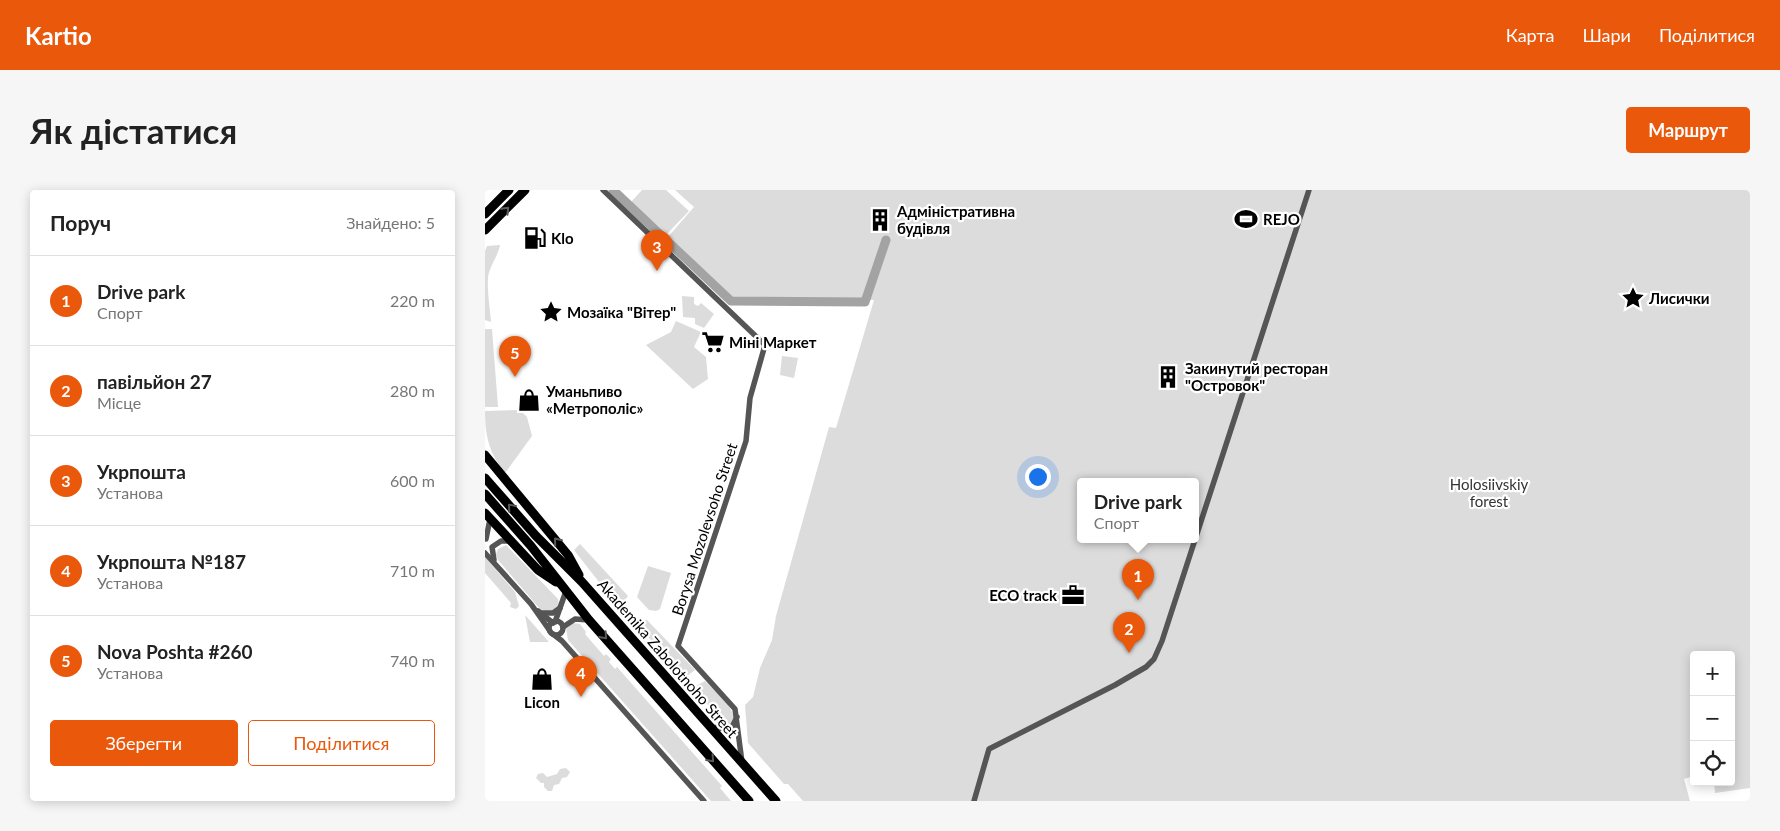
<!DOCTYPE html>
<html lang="uk">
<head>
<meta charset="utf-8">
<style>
	:root { --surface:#fff; --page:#f6f6f6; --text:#222; --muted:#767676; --line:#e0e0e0; --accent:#ea580c }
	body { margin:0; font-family:Lato,sans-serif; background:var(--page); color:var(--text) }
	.controls { position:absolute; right:15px; bottom:15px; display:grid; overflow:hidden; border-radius:5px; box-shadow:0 2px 12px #0003 }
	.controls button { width:45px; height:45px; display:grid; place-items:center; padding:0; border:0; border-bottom:1px solid var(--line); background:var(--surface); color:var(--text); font:25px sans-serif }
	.you { position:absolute; left:552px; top:286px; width:18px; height:18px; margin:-12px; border:4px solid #fff; border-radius:50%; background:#1a73e8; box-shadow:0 0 0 8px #1a73e833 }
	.badge { display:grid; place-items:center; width:32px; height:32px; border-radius:50%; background:var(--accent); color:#fff; font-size:16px; font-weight:700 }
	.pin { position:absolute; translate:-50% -41px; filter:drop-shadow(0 1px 2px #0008) }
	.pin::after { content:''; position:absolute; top:26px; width:18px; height:15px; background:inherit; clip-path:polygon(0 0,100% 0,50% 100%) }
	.popup { position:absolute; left:592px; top:288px; width:122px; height:65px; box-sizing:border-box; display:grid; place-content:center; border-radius:5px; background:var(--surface); filter:drop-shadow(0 1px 4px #0005); font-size:16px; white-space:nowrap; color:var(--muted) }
	.popup b { font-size:19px; color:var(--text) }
	.popup::after { content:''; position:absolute; left:50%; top:100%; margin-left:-10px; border:10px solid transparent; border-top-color:var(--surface) }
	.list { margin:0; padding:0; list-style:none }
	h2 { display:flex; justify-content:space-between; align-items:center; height:65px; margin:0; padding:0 20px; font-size:21px }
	h2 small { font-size:16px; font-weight:400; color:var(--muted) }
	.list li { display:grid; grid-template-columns:32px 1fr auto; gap:15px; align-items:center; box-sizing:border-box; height:90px; padding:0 20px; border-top:1px solid var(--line) }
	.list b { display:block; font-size:19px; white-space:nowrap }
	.list p { margin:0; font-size:16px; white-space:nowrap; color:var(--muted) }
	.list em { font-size:16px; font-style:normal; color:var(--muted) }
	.actions { display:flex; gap:10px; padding:15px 20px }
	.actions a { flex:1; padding:11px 0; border:1px solid var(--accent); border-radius:5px; text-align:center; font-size:18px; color:var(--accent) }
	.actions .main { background:var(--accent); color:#fff }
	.icon { flex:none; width:28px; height:28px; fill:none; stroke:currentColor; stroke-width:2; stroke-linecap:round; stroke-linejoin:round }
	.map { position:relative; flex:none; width:1265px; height:611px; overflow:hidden; border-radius:5px }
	header { display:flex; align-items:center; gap:30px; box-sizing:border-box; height:70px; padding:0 25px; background:var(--accent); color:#fff }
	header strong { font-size:24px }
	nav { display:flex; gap:28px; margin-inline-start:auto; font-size:18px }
	.intro { display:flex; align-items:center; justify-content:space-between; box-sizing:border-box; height:120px; padding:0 30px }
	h1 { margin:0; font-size:35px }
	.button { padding:12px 22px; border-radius:5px; background:var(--accent); color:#fff; font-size:18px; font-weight:700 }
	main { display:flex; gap:30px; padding:0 30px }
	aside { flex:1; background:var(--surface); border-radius:5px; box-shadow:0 2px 12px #0003 }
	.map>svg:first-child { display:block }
</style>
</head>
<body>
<header>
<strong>Kartio</strong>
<nav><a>Карта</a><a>Шари</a><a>Поділитися</a></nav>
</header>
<div class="intro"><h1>Як дістатися</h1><a class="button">Маршрут</a></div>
<main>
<aside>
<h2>Поруч<small>Знайдено: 5</small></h2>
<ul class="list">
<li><span class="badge">1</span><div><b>Drive park</b><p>Спорт</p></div><em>220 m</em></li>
<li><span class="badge">2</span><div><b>павільйон 27</b><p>Місце</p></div><em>280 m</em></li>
<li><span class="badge">3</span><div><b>Укрпошта</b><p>Установа</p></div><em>600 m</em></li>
<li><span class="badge">4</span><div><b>Укрпошта №187</b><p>Установа</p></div><em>710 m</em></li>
<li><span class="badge">5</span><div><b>Nova Poshta #260</b><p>Установа</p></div><em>740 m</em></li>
</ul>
<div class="actions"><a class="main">Зберегти</a><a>Поділитися</a></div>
</aside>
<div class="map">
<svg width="1265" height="611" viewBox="0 0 1265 611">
	<rect width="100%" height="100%" fill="#fff"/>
	<!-- green -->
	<g fill="#dcdcdc" fill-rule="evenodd">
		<polygon points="157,0 181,0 204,21 182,44 146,12"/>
		<path d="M 190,0 L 1265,0 L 1265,598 L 1230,603 L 1229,592 L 1246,592 L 1246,465 L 1209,465 L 1209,586 L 1199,589 L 1205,611 L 318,611 L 303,594 L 299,594 L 263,553 L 260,515 L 268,507 L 275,478 L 287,450 L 291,426 L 344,237 L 351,238 L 389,110 L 247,110 L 182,48 L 209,17 ZM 596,291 L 710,291 L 710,349 L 596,349 Z"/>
		<path d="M 15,55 C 13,67 4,76 3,88 C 2,102 5,118 6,132 L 0,130 L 0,61 L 2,56 Z"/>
		<polygon points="197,106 209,107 209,114 213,116 216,113 229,124 219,138 210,134 210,118 210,128 198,127"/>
		<polygon points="191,131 216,142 209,157 221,167 223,189 208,199 161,155 186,142"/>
		<polygon points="0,139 7,139 13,217 0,217"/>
		<polygon points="297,166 313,168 309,188 295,185"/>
		<path d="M 35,220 L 42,227 L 47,246 L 20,283 C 4,263 0,246 0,221 Z"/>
		<polygon points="95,354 143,406 137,414 125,406 89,360"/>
		<polygon points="21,355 73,409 74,416 70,421 59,421 55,419 13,370 11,364 13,359"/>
		<polygon points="0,367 30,402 34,416 31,419 25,417 26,413 0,383"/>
		<polygon points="163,376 186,383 175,419 171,421 164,420 152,407"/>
		<polygon points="40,425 64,452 45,452"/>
		<polygon points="162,430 210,480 202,486 197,486 164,448 153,432"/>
		<polygon points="88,433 95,434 101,442 100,444 119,466 121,464 126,469 124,472 130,479 132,477 237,596 235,598 246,611 226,611 83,450 81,438"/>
		<path d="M 220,491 C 230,501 254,519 247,534 L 243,536 L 207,498 Z"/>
		<polygon points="81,578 85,582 82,587 77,588 74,594 69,595 67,601 63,601 59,597 59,593 56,593 51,588 53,584 58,583 62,587 72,584 75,579"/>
	</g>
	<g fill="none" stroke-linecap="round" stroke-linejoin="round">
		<!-- river -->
		<polyline stroke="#a3a3a3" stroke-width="9" points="128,0 246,111 380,112 401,50"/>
		<!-- minor -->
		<g stroke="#555" stroke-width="5.5">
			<polyline points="118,0 280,155 265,208 261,251 193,456 250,519 257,572"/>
			<polyline points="1,349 5,329"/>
			<polyline points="0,363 46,414 65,441"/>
			<polyline points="9,370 7,357 16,351 24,351"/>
			<polyline points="53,421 68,433"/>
			<polyline points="56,423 68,423 75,418"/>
			<circle cx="71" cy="438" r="7"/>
			<polyline points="70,432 81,401"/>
			<polyline points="78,437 90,429 104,430"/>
			<polyline points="68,444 77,451 219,611"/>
			<polyline points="226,537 241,539 247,537 252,527"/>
			<polyline points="489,611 504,559 630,495 661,477 669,469 677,451 824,0"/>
		</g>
		<!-- highway -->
		<g stroke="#000" stroke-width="9">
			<polyline points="0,24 24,0"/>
			<polyline points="0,40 40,0"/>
			<polyline points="0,265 83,365 94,385"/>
			<polyline points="0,288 51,346 97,392 291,611"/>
			<polyline points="0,304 46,356 104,430 264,611"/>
			<polyline points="0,323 53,380 71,392"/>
		</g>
	</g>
	<!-- one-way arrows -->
	<defs><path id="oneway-chevron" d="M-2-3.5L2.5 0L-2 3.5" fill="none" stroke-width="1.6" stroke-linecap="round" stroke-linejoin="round" transform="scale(1.25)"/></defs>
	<g stroke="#595959">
		<use href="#oneway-chevron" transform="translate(21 20) rotate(-46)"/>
		<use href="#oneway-chevron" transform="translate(26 317) rotate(-131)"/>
		<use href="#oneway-chevron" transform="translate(72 351) rotate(-129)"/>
		<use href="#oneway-chevron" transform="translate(119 446) rotate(48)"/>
		<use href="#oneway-chevron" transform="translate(226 569) rotate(48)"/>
	</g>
	<!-- icons -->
	<defs>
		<symbol id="stadium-bare" viewBox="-9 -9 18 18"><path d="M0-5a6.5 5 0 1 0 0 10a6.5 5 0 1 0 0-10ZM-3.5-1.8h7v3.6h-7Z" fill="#000" stroke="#fff" stroke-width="2.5" paint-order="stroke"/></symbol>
		<symbol id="building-bare" viewBox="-9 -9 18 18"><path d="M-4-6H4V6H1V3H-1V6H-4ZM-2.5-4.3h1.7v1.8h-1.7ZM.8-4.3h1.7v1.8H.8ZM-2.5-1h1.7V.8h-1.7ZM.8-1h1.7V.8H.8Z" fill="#000" stroke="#fff" stroke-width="2.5" paint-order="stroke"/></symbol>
		<symbol id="fuel-bare" viewBox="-9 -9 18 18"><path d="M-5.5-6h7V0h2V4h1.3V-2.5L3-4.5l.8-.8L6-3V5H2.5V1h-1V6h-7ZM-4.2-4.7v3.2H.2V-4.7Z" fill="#000" stroke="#fff" stroke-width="2.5" paint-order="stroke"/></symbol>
		<symbol id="sight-bare" viewBox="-9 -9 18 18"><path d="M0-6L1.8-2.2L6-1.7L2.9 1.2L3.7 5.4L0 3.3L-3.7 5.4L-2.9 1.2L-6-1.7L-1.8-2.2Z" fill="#000" stroke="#fff" stroke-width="2.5" paint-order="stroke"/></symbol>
		<symbol id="supermarket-bare" viewBox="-9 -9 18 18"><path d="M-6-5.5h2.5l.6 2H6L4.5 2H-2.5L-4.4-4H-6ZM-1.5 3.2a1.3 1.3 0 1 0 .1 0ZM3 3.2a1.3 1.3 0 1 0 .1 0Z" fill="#000" stroke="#fff" stroke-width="2.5" paint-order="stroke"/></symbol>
		<symbol id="shop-bare" viewBox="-9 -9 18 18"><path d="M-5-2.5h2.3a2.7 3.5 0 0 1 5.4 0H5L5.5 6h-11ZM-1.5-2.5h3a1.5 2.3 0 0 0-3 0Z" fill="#000" stroke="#fff" stroke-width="2.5" paint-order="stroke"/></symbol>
		<symbol id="office-bare" viewBox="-9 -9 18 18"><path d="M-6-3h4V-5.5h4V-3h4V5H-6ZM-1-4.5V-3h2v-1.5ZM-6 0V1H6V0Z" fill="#000" stroke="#fff" stroke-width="2.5" paint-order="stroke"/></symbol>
	</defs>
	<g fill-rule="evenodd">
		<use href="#stadium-bare" x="745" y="13" width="32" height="32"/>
		<use href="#building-bare" x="379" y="14" width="32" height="32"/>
		<use href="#fuel-bare" x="34" y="32" width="32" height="32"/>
		<use href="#sight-bare" x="1132" y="92" width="32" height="32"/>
		<use href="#sight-bare" x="50" y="106" width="32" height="32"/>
		<use href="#supermarket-bare" x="212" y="136" width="32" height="32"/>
		<use href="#building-bare" x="667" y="171" width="32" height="32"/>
		<use href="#shop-bare" x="28" y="194" width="32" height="32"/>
		<use href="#office-bare" x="572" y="389" width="32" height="32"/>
		<use href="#shop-bare" x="41" y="473" width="32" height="32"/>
	</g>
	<g text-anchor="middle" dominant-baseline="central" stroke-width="4.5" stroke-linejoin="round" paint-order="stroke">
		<!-- poi labels -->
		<g font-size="15" font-weight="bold" fill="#000" stroke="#fff" text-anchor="start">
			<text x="412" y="21">Адміністративна<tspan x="412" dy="17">будівля</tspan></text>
			<text x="778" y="29">REJO</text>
			<text x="66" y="48">Klo</text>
			<text x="1164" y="108">Лисички</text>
			<text x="82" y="122">Мозаїка "Вітер"</text>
			<text x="244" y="152">Міні Маркет</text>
			<text x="700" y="178">Закинутий ресторан<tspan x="700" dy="17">"Островок"</tspan></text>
			<text x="61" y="201">Уманьпиво<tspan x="61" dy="17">«Метрополіс»</tspan></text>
			<text x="572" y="405" text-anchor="end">ECO track</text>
			<text x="57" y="512" text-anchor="middle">Licon</text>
		</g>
		<!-- park labels -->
		<g font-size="15" fill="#333" stroke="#fff">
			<text x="1004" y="294">Holosiivskiy<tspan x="1004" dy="17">forest</tspan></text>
		</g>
		<!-- street labels -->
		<g font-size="15" fill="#000" stroke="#fff">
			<text transform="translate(219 339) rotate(-72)">Borysa Mozolevsoho Street</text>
			<text transform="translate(183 468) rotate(49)">Akademika Zabolotnoho Street</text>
		</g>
	</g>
</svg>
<div class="controls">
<button>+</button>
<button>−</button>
<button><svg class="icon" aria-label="locate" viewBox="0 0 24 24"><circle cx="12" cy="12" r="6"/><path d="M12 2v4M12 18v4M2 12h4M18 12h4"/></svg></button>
</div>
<div class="you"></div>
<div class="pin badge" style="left:653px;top:410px">1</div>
<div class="popup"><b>Drive park</b>Спорт</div>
<div class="pin badge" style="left:644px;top:463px">2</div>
<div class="pin badge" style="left:172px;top:81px">3</div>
<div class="pin badge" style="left:96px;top:507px">4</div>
<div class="pin badge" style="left:30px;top:187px">5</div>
</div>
</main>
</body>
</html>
